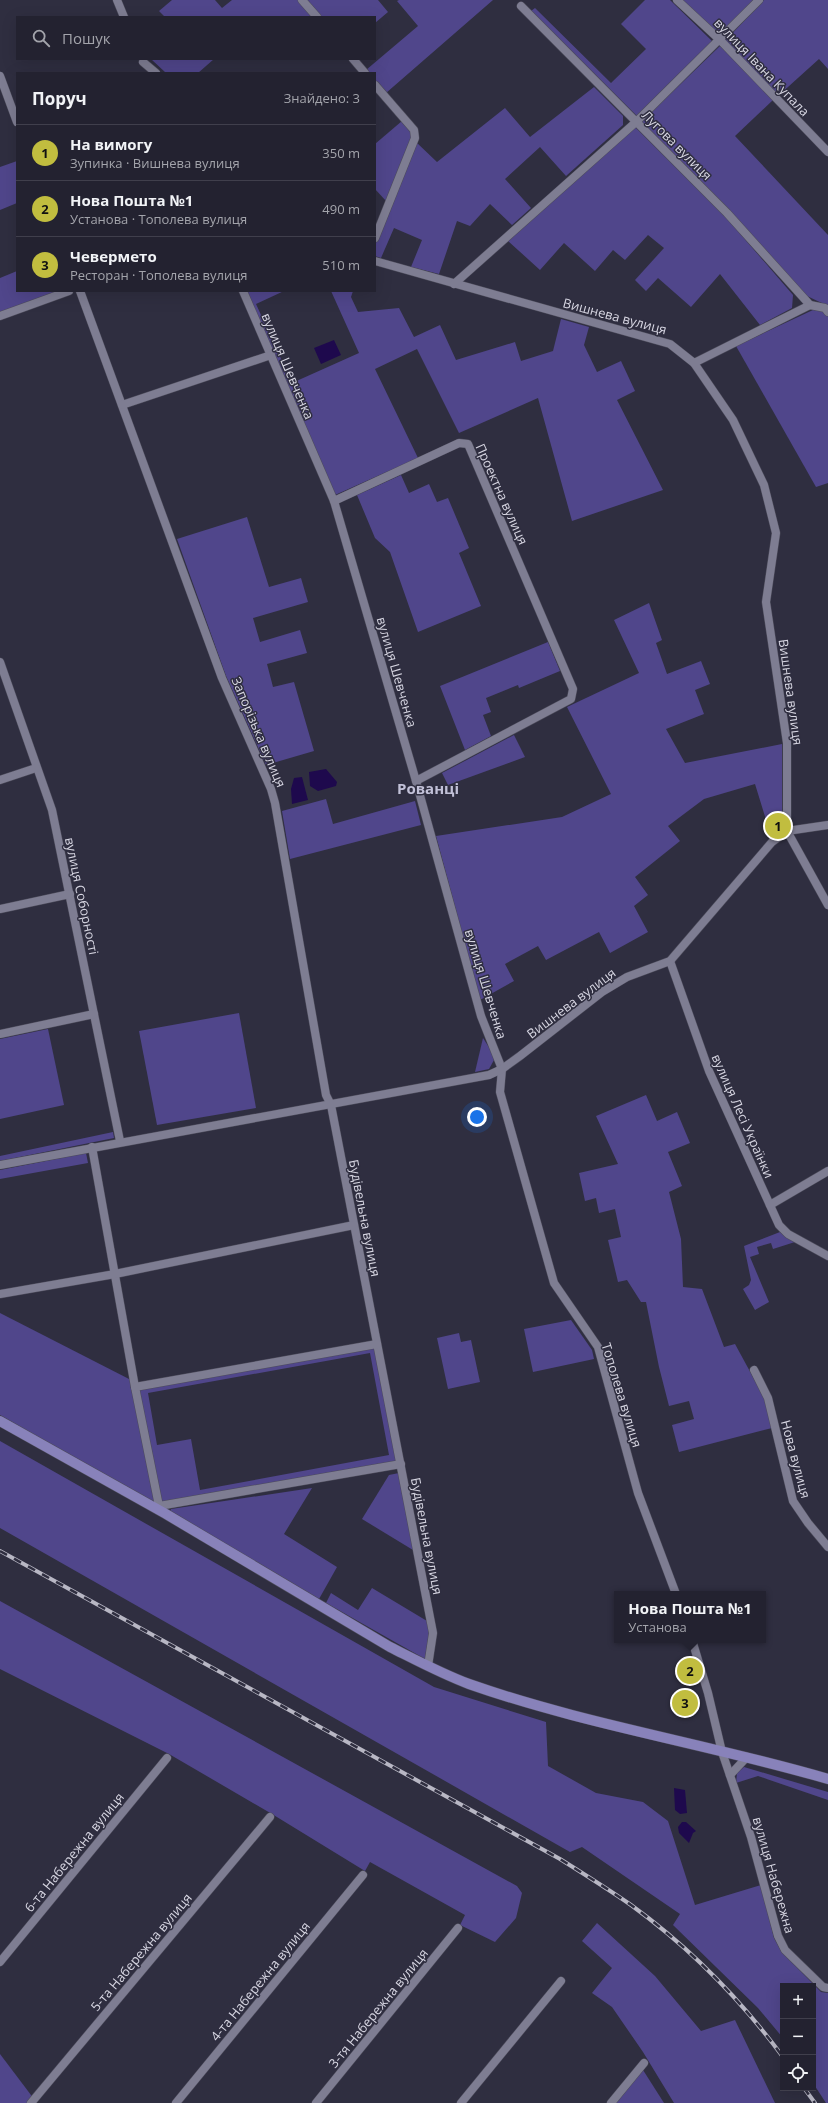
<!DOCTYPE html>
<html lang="uk">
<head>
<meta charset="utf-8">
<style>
	:root { --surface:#232230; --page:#2f2f3c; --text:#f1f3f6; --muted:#a3a4ab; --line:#403f4c; --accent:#c1bd3f }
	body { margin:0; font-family:"Open Sans",sans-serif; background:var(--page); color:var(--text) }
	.controls { position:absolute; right:12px; bottom:12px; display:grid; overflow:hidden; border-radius:0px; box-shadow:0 4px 16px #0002 }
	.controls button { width:36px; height:36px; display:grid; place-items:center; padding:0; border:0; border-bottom:1px solid var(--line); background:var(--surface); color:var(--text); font:20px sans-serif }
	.you { position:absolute; left:477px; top:1117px; width:14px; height:14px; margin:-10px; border:3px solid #fff; border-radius:50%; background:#1a73e8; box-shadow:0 0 0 6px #1a73e833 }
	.badge { display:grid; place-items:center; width:26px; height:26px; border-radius:50%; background:var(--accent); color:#111; font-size:13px; font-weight:700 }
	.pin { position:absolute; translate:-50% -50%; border:2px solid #fff; box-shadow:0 1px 4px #0006 }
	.popup { position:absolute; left:614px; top:1591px; width:152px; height:52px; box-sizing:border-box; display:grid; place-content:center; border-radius:0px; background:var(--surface); filter:drop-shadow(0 1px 3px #0005); font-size:13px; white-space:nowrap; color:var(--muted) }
	.popup b { font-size:15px; color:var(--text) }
	.popup::after { content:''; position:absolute; left:50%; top:100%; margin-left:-8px; border:8px solid transparent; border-top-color:var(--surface) }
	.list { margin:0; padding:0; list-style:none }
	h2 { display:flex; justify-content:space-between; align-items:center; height:52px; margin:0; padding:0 16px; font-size:17px }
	h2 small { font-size:13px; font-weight:400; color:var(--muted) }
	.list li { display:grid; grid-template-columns:26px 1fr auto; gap:12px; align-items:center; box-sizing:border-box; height:56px; padding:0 16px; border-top:1px solid var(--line) }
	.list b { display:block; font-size:15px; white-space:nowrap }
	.list p { margin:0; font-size:13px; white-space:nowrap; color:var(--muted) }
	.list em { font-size:13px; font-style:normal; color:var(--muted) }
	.icon { flex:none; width:22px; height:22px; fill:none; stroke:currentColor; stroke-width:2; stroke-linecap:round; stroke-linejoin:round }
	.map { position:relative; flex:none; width:828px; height:2103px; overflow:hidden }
	.search { position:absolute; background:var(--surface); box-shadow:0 4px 16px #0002; left:16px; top:16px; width:360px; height:44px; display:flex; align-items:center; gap:10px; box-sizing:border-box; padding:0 14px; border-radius:0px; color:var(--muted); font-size:15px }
	.panel { position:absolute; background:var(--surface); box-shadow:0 4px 16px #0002; left:16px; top:72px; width:360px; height:220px; border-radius:0px }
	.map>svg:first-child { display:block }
</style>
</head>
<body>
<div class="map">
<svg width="828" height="2103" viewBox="0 0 828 2103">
	<rect width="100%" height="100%" fill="#2f2e40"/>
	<!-- green -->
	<g fill="#50468b" fill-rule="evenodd">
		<polygon points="172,0 215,0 222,8 232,0 298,0 313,17 165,17 159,11"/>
		<polygon points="306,0 378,0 388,12 375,23 375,17 320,17"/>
		<polygon points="399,0 493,0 386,93 375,81 375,73 368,73 366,70 418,26 397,1"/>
		<polygon points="645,0 670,0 712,41 638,117 531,11 535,8 611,83 646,49 621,24"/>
		<polygon points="681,0 753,0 719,36"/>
		<polygon points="764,0 828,0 828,69 819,59 778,96 725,41"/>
		<polygon points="720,46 773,100 735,136 828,235 828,306 807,296 641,122"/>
		<polygon points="151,59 214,59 198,73 166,73"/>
		<polygon points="594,87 623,116 623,125 566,176 540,147 505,179 531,208 512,225 490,204 470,226 457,221 439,274 411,267 422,240 394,228 381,258 375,256 375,245 416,142 437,162 505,108 530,137"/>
		<polygon points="402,121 411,131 412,138 386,201 375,189 375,144"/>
		<polygon points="635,127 724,215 793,295 792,308 760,325 720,274 691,307 658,278 646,291 635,280 664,248 648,235 625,260 613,250 595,271 564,243 540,270 507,240"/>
		<polygon points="17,161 17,203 0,210 0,167"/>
		<polygon points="17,271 17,291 58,291 0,312 0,278"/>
		<polygon points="246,291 284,291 256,304 292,383 359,353 331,291 353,291 351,297 358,312 399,308 414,337 440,325 456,360 515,342 521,361 553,351 561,319 589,327 584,345 597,372 621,361 635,391 617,400 663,490 572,521 538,398 459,433 417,349 375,369 418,458 335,495"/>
		<polygon points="813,310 823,311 828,317 828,483 816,487 736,346"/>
		<polygon points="401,475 409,493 429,484 437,502 448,498 469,548 459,553 481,606 418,632 390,552 375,538 357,495"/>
		<polygon points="247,517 269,587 301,578 308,602 253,618 260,642 300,630 307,653 267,664 273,687 294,682 314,751 266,765 226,676 177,539"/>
		<polygon points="649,603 662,640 656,643 667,674 701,661 710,684 695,690 704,714 666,729 685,763 782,744 782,822 779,820 773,828 776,830 771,836 755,784 704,799 668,826 680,841 635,877 648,895 634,906 648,932 610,953 599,932 546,960 538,946 505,964 514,981 480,1000 436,836 562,817 611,794 567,707 639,673 614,620"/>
		<polygon points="548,642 560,671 519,688 518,685 486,698 491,712 483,715 491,736 465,750 440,686"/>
		<polygon points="514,735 525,757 448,785 442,773"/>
		<polygon points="326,799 333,824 415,801 421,825 290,859 282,811"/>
		<polygon points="239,1013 256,1108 157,1125 139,1031"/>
		<polygon points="48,1029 64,1105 0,1119 0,1039"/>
		<polygon points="483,1038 492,1052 494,1060 489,1069 475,1072"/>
		<polygon points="646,1095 657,1121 677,1112 690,1143 668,1152 682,1186 669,1192 681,1239 683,1287 702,1289 724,1347 735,1344 765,1399 772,1428 679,1452 672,1425 694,1419 689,1401 669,1406 659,1367 646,1302 641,1302 627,1280 618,1282 608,1240 621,1237 615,1209 599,1213 596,1198 585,1201 579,1173 618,1164 596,1116"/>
		<polygon points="113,1132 114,1138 0,1161 0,1156"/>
		<polygon points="86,1153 88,1163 0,1179 0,1170"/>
		<polygon points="780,1232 795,1242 773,1249 771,1243 757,1247 759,1254 750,1257 769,1302 755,1310 743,1289 749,1285 751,1280 744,1246"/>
		<polygon points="0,1313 131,1380 156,1506 0,1415"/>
		<polygon points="571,1320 592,1350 594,1359 533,1372 524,1329"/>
		<polygon points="459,1333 461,1342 471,1340 480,1382 448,1389 437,1338"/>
		<path d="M 375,1347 L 397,1461 L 161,1502 L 138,1389 ZM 370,1353 L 389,1455 L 200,1490 L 191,1439 L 157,1445 L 148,1393 Z"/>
		<polygon points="0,1441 434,1687 546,1722 548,1766 596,1793 643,1802 668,1821 695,1905 761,1885 774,1938 781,1951 821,1992 828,1993 828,2103 826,2103 813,2083 813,1986 783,1986 783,2038 758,2008 673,1925 680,1914 582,1847 570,1852 0,1528"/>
		<polygon points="399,1473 413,1550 362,1519 389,1475"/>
		<polygon points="312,1488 284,1534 337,1567 319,1599 169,1514 171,1509"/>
		<polygon points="372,1588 427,1621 429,1633 425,1659 326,1603 331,1593 358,1610"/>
		<polygon points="0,1601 517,1886 522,1893 516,1918 495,1942 460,1925 465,1915 370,1862 365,1871 272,1814 169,1754 0,1669"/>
		<polygon points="744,1767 828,1792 828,1800 758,1776 736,1783 737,1773"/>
		<polygon points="597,1923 655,1976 701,2031 735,2020 775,2103 674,2103 643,2052 612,2007 592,1993 612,1968 582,1941"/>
		<polygon points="0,2054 37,2103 0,2103"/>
		<polygon points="643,2070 664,2103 616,2103"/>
	</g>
	<!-- water -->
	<g fill="#1e094d">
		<polygon points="334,340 341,355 321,364 314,348"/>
		<polygon points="326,769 337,782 336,786 318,791 310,786 309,772"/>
		<polygon points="302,777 308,800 292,804 291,789 294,778"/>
		<polygon points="674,1788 685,1790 687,1813 680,1814 675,1810"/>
		<polygon points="682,1822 686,1822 696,1831 693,1833 689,1843 679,1833 678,1827"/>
	</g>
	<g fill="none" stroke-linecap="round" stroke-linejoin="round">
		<defs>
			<g id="minor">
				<polyline points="117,0 124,17"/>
				<polyline points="302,0 317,17"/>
				<polyline points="677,0 720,40 828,152"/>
				<polyline points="521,6 727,213 810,305"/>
				<polyline points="353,59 365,73"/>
				<polyline points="143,62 156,73"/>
				<polyline points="0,76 17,122"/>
				<polyline points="375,85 414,130 415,138 375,238"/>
				<polyline points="375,261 670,344 694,363 733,420 764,485 776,533 766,602 787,743 787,831 828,905"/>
				<polyline points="454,284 636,122 759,0"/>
				<polyline points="80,291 222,678 271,789 275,803 326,1095 331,1105 433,1633 428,1666"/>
				<polyline points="243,291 334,501 416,781 481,1016 502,1069 500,1092 554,1283 598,1347 638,1493 676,1594"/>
				<polyline points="0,316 69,291"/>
				<polyline points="694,363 810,305 825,308 828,312"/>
				<polyline points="122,405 271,355"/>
				<polyline points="334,501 459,443 468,444 573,689 571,699 416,781"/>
				<polyline points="0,662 52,810 120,1141"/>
				<polyline points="0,780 36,768"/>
				<polyline points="0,909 70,894"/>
				<polyline points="670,961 709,1071 779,1225 788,1234 828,1256"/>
				<polyline points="0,1034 94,1014"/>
				<polyline points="92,1147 135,1387 159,1506 164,1512"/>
				<polyline points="0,1165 489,1075 502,1069 520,1056 602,992 627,977 670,961 772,842 787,831 828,825"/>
				<polyline points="770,1205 828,1171"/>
				<polyline points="0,1294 115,1274 354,1225"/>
				<polyline points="754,1370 768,1398 793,1501 808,1523 828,1547"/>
				<polyline points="135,1387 377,1344"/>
				<polyline points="159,1506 401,1464"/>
				<polyline points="692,1640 708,1693 722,1752 751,1837 778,1936 785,1950 823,1987 828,1988"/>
				<polyline points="730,1775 747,1757"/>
				<polyline points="0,1962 167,1758"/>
				<polyline points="31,2103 270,1817"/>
				<polyline points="176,2103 363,1875"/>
				<polyline points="316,2103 458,1928"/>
				<polyline points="461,2103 561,1981"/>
				<polyline points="611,2103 644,2063"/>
			</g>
			<path id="major" d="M 0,1421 L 166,1514 L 390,1647 C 416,1660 442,1674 469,1684 C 586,1725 709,1744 828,1779"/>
		</defs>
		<!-- minor casing -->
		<use href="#minor" stroke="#4d4c5b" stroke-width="9"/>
		<!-- major casing -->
		<use href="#major" stroke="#4d4c5b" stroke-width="11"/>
		<!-- minor -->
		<use href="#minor" stroke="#7e7d92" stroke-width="8"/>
		<!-- major -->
		<use href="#major" stroke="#8882ba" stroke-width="10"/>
		<defs>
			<g id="rail">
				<path d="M 0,1551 L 560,1859 C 584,1874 608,1889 631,1905 C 689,1947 741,2000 783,2057"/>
				<polyline points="804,2088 815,2103"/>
			</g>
		</defs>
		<!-- rail casing -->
		<use href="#rail" stroke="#b8b7c4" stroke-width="4"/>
		<!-- rail -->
		<use href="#rail" stroke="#2f2e40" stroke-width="2.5" stroke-dasharray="8" stroke-linecap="butt"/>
	</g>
	<g text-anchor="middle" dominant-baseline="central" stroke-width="3" stroke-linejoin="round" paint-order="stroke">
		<!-- street labels -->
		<g font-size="13" fill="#d7d6e2" stroke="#2f2e40">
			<text transform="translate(762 67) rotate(46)">вулиця Івана Купала</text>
			<text transform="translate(677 145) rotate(45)">Лугова вулиця</text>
			<text transform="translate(615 316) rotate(15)">Вишнева вулиця</text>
			<text transform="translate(288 366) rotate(67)">вулиця Шевченка</text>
			<text transform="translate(502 494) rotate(66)">Проектна вулиця</text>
			<text transform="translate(397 672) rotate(74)">вулиця Шевченка</text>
			<text transform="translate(791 692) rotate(82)">Вишнева вулиця</text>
			<text transform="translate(259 732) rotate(67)">Запорізька вулиця</text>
			<text transform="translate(82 896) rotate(78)">вулиця Соборності</text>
			<text transform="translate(486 984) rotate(73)">вулиця Шевченка</text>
			<text transform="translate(571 1003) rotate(-37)">Вишнева вулиця</text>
			<text transform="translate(743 1116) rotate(66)">вулиця Лесі Українки</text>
			<text transform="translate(365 1218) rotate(79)">Будівельна вулиця</text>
			<text transform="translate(622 1395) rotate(73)">Тополева вулиця</text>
			<text transform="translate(796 1459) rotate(75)">Нова вулиця</text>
			<text transform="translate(427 1536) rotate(79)">Будівельна вулиця</text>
			<text transform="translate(74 1852) rotate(-51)">6-та Набережна вулиця</text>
			<text transform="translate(774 1875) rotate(74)">вулиця Набережна</text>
			<text transform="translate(141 1952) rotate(-50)">5-та Набережна вулиця</text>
			<text transform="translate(260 1981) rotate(-51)">4-та Набережна вулиця</text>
			<text transform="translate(378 2008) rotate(-51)">3-тя Набережна вулиця</text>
		</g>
		<!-- quarter labels -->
		<g font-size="15" font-weight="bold" fill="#c2c1d8" stroke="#2f2e40">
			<text x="428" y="788">Рованці</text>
		</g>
	</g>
</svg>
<div class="controls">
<button>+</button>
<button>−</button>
<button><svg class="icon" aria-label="locate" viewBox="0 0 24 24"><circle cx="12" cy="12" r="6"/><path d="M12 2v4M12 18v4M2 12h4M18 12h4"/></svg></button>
</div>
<div class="you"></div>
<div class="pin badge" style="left:778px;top:826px">1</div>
<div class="pin badge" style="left:690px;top:1671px">2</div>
<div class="popup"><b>Нова Пошта №1</b>Установа</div>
<div class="pin badge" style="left:685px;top:1703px">3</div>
<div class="search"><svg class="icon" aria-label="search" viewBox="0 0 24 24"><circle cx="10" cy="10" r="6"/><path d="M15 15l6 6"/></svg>Пошук</div>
<section class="panel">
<h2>Поруч<small>Знайдено: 3</small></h2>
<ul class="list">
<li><span class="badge">1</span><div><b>На вимогу</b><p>Зупинка · Вишнева вулиця</p></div><em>350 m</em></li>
<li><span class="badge">2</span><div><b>Нова Пошта №1</b><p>Установа · Тополева вулиця</p></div><em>490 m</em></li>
<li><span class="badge">3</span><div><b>Чевермето</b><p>Ресторан · Тополева вулиця</p></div><em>510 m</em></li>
</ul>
</section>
</div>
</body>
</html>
